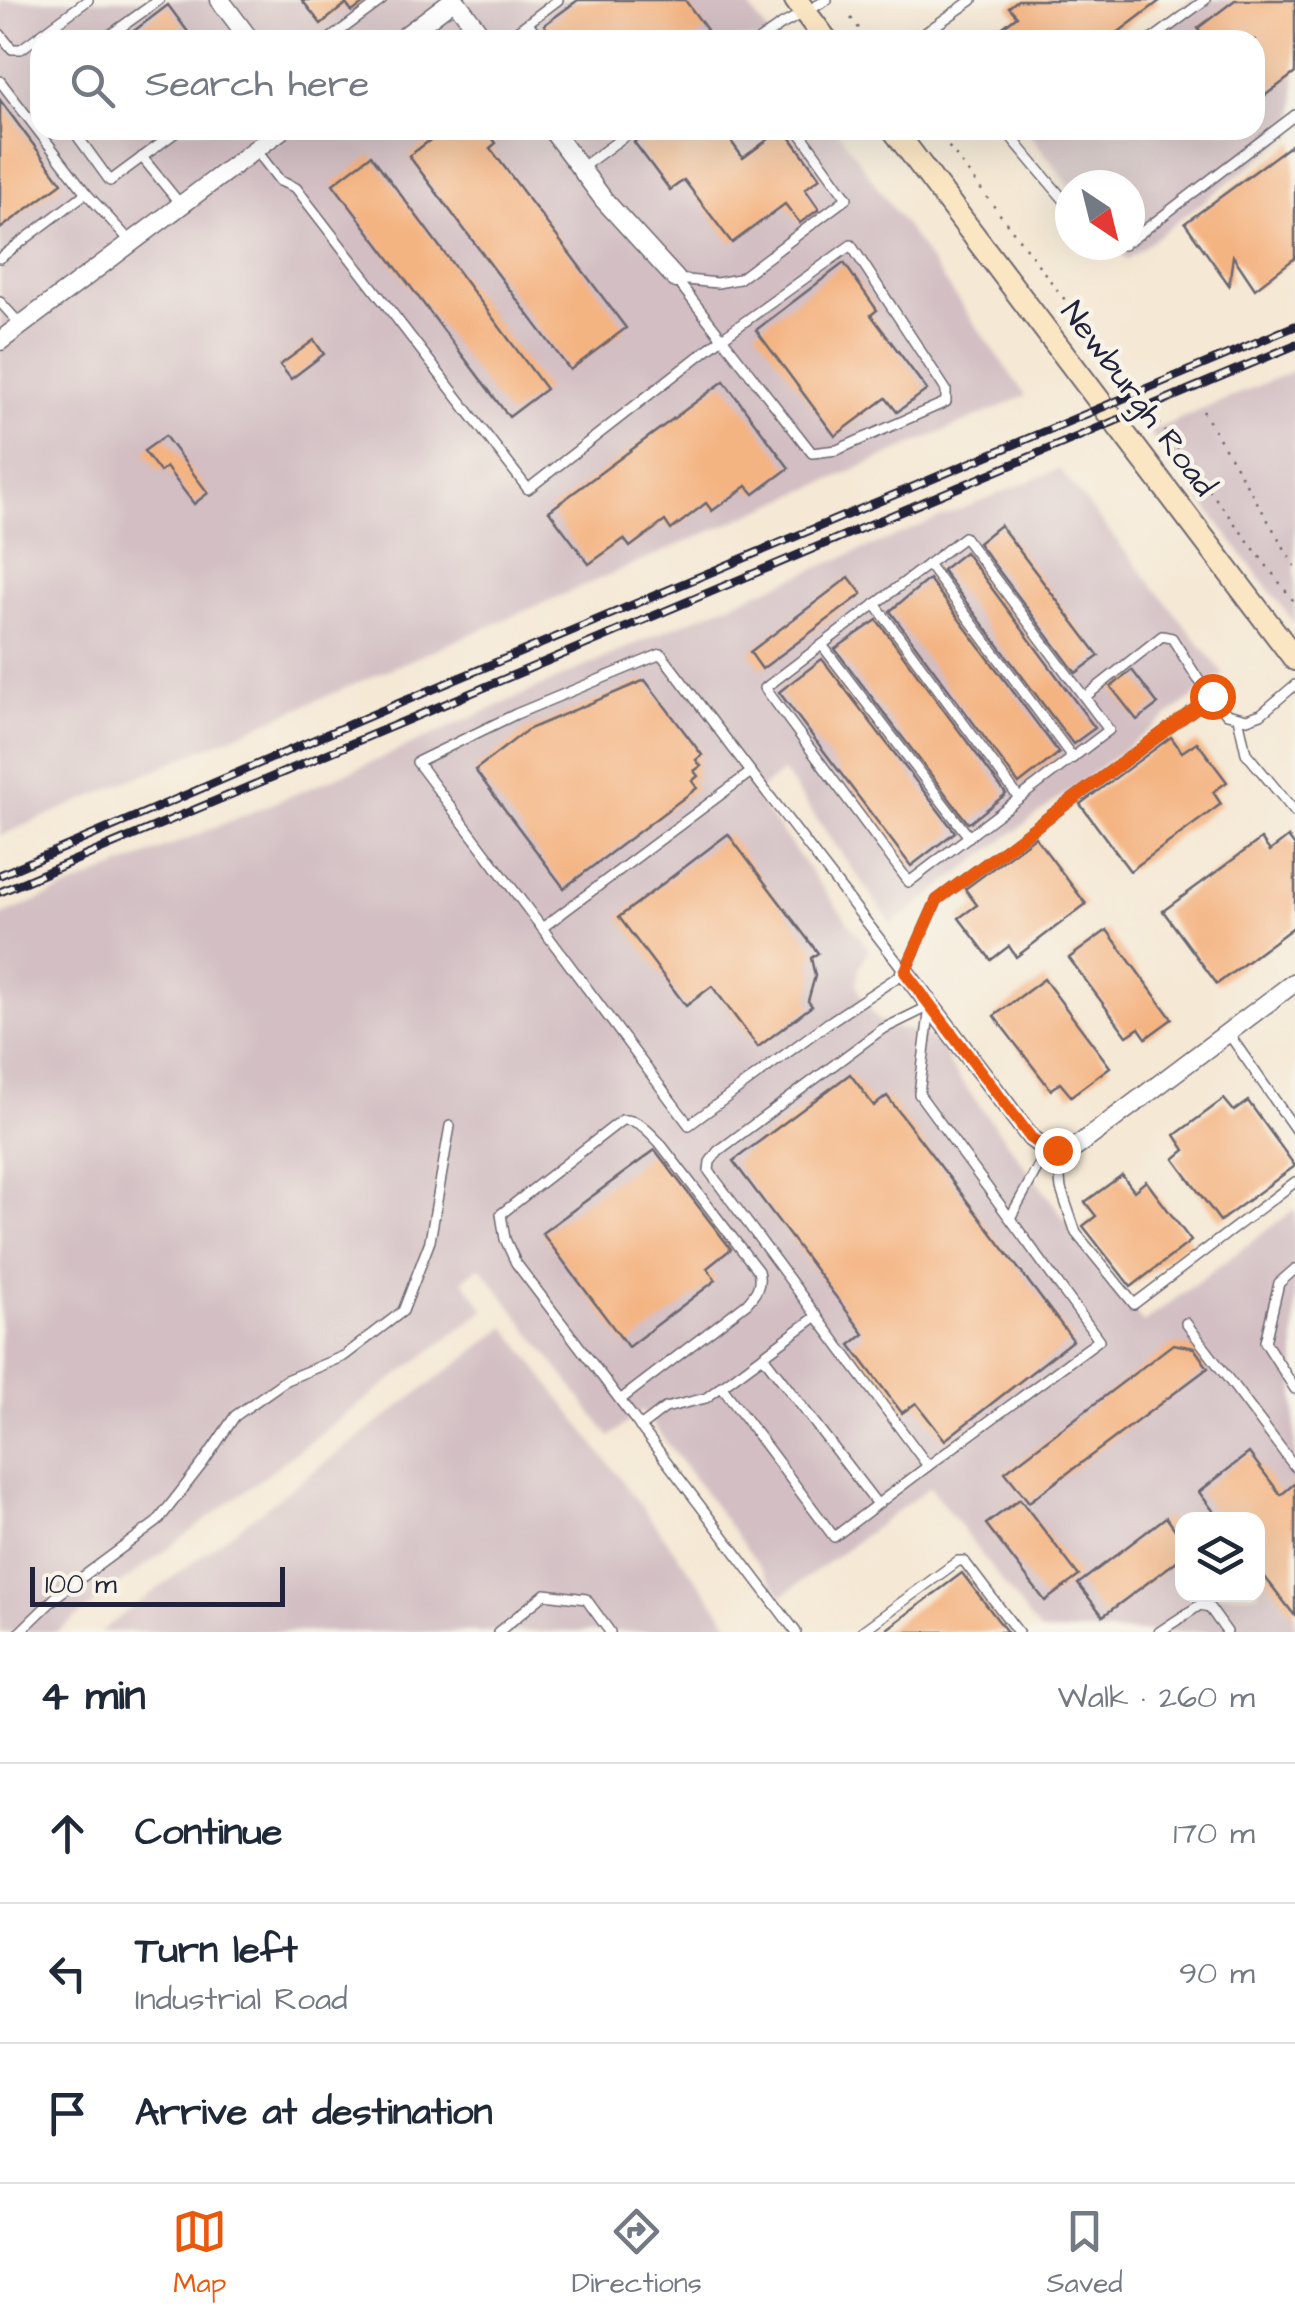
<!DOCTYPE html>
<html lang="en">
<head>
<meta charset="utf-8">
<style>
	:root { --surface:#fff; --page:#f6f6f7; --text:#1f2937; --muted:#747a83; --line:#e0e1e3; --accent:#ea580c }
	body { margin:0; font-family:"Architects Daughter",sans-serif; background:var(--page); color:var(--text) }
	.controls { position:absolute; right:30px; bottom:30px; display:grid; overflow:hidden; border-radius:20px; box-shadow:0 10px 40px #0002 }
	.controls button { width:90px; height:90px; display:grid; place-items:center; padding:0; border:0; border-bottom:2px solid var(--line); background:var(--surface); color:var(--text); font:50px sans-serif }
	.compass { position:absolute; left:1055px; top:170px; width:90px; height:90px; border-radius:50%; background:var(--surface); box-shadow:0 10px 40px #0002; rotate:145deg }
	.scale { position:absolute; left:30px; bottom:25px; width:255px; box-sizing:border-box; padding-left:10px; border:5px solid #22223b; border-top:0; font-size:28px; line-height:35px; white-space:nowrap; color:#22223b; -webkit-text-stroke:8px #f7f3e8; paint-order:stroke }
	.stop { position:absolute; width:30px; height:30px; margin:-22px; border:8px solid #ea580c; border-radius:50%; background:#fff }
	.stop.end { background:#ea580c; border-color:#fff; box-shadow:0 2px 10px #0008 }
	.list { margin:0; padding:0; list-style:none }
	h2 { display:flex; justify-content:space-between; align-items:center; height:130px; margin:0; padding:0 40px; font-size:42px }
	h2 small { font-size:32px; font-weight:400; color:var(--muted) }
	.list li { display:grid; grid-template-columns:65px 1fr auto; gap:30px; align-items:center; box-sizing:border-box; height:140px; padding:0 40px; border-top:2px solid var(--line) }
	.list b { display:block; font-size:38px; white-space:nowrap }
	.list p { margin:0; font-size:32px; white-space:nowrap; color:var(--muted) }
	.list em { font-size:32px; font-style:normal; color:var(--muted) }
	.icon { flex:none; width:55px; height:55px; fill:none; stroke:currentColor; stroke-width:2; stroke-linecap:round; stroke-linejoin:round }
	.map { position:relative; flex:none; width:1295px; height:1632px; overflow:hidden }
	.search { position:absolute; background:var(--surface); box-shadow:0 10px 40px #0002; left:30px; right:30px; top:30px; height:110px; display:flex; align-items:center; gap:25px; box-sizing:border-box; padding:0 35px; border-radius:30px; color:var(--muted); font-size:38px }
	.sheet { height:550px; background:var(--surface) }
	nav { display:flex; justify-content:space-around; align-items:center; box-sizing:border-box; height:140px; border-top:2px solid var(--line); background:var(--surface); font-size:28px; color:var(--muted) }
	nav a { display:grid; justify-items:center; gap:5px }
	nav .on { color:var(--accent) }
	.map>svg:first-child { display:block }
</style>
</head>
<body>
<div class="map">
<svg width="1295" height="1632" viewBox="0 0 1295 1632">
	<rect width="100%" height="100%" fill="#f7f3e8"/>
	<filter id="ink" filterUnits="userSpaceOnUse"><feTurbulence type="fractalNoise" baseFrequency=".01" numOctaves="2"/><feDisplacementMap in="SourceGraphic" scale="20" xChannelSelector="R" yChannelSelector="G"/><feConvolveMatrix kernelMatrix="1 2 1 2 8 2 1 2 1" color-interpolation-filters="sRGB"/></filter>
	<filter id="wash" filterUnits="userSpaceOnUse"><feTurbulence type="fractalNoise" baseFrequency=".0048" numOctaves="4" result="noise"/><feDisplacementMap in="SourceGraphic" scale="40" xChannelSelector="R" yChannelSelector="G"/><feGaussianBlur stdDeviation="2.25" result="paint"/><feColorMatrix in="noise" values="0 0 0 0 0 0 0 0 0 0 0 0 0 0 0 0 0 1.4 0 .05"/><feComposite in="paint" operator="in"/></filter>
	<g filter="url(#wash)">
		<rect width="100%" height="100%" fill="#f5e8d4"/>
		<!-- industrial -->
		<g fill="#d2bec3" fill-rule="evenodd">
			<polygon points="0,0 744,0 773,40 40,40 40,130 837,130 1026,396 0,836"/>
			<polygon points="1192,0 1295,0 1295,132 1126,260 1115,245 1130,245 1130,185 1070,186 1027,130 1255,130 1255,40 1139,40"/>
			<polygon points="1295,370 1295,624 1149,432"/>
			<path d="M 1059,469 L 1224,674 L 892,924 L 783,772 L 753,794 L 869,950 L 859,967 L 857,984 L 863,1001 L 878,1020 L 898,1029 L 917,1032 L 934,1040 L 945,1052 L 949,1065 L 1143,1323 L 1295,1209 L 1295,1632 L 1040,1632 L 930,1487 L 782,1596 L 642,1410 L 610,1437 L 480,1266 L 463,1280 L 485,1310 L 57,1632 L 0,1632 L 0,916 L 377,760 L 671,628 ZM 1182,1520 L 1258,1520 L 1258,1594 L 1182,1594 Z"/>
			<polygon points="506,1327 736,1632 100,1632"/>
		</g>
		<g id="blocks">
			<!-- building -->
			<g fill="#f4b482">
				<polygon points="302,0 368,0 352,12 346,4 321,24"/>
				<polygon points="578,0 685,0 707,30 694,40 555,40 544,25"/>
				<polygon points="1018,0 1161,0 1108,40 986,40 1017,16 1009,7"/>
				<polygon points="1235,0 1295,0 1295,73 1255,103 1255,40 1188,40 1200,31 1198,28"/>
				<polygon points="168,5 194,40 122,40"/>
				<polygon points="0,100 62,183 0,229"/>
				<polygon points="427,130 486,130 496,143 490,148 626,328 570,370 409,156 433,138"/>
				<polygon points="649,130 723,130 743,158 781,130 785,130 820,178 805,189 819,209 800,223 785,204 732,243 684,180 670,190 634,142"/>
				<polygon points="1295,142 1295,258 1255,289 1233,256 1229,285 1185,223"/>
				<polygon points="371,155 546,389 509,417 333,184"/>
				<polygon points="844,263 877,310 871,315 927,390 897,412 886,398 835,436 756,330"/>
				<polygon points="314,340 324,354 291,379 280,365"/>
				<polygon points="724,381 789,468 754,494 747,486 712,511 706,503 671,530 665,521 630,547 624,539 589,564 549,511"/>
				<polygon points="165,436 208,493 194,504 166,467 160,472 144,451"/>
				<polygon points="1000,525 1099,656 1076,673 978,543"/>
				<polygon points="965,552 1095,728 1073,744 942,570"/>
				<polygon points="849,577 862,594 762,669 750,652"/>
				<polygon points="929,579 1059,753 1019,784 890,611"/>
				<polygon points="877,620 1006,794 971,822 968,823 835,649"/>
				<polygon points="822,659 955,832 911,866 779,692"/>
				<polygon points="1132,670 1158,704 1137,720 1111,687"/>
				<polygon points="645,680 702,755 696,760 701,766 694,771 698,776 692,781 697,788 564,888 475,770 527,730"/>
				<polygon points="1171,737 1182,752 1197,742 1227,782 1213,792 1221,804 1130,871 1080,804"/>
				<polygon points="728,834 818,953 811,958 815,976 808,1001 812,1006 758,1047 712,986 686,1006 619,917"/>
				<polygon points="1035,837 1086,904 1016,957 1009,946 991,960 959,918 977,905 965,889"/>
				<polygon points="1288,837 1295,846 1295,926 1217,984 1163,911 1261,839 1270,851"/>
				<polygon points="1107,930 1172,1019 1146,1038 1139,1028 1127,1036 1069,958"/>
				<polygon points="1044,979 1110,1067 1071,1096 1060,1083 1051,1090 994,1016"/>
				<polygon points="850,1074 874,1106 887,1096 1073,1340 945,1440 916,1403 902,1413 850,1345 864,1334 733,1161"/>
				<polygon points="1224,1099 1234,1111 1248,1101 1295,1166 1220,1221 1174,1159 1185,1150 1175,1135"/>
				<polygon points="655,1150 731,1249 707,1268 716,1280 628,1347 542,1233"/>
				<polygon points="1122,1175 1134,1191 1146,1181 1191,1241 1131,1287 1083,1226 1096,1216 1085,1202"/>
				<polygon points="1173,1344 1194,1348 1208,1368 1029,1502 1005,1472"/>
				<polygon points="1249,1453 1281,1495 1295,1483 1295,1616 1258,1568 1258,1520 1220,1520 1199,1492"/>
				<polygon points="1020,1499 1079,1576 1045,1601 986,1524"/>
				<polygon points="1166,1517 1182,1539 1182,1557 1103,1616 1078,1584"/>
				<polygon points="962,1573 1007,1632 883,1632"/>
			</g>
		</g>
	</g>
	<g filter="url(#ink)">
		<use href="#blocks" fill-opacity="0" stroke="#6c6771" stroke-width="2.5"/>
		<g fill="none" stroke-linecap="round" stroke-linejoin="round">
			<defs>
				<g id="lane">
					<polyline points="528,23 541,40"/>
					<polyline points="0,34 12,49 21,49 88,0"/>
					<polyline points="103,40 159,0"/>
					<polyline points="328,40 382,0"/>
					<polyline points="505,40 558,0"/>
					<polyline points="759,40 781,25 827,0"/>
					<polyline points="915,40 972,0"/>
					<polyline points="1151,40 1205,0"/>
					<polyline points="0,81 86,193"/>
					<polyline points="73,130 110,181 179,130"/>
					<polyline points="1005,130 1070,207"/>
					<polyline points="1015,141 1030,130"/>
					<polyline points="256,150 280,181 296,188 528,489 722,338 851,245 946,390 946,402 837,450 812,453 676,279"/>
					<polyline points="142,157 181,205"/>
					<polyline points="581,168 633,130"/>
					<polyline points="1130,241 1295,115"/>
					<polyline points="1123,245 1124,245"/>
					<polyline points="0,258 86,193 131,242"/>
					<polyline points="677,279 717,283 739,279 847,198 798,130"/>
					<polyline points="0,302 21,325"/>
					<polygon points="964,537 1109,730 909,882 765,688"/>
					<polyline points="928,564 1073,758"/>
					<polyline points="875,604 1019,798"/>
					<polyline points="822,645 969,837"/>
					<polyline points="1086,696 1162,636 1172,638 1198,679 1227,714 1247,719 1261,714 1295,685"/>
					<polyline points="1238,717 1246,753 1295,812"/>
					<polyline points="542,928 417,762 516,714 661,654 751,772"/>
					<polyline points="905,972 751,772 542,928 689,1125 828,1023 905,972 937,900 1212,696"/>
					<polygon points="930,1006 919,1094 1099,1340 928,1466 709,1171 710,1162 718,1151 881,1030"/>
					<polyline points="1228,1033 1295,1129"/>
					<polyline points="1057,1151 1061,1189 1076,1233 1134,1304 1295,1182"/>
					<polyline points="1010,1218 1048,1149"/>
					<polyline points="1295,1269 1279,1283 1265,1342 1295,1389"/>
					<polyline points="1186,1323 1295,1467"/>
					<polyline points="763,1356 877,1504"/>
					<polyline points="721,1386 834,1537 928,1466"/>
					<path d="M 620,1400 L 747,1303 C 756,1293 762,1285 758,1271 L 659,1142 C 648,1131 639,1119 622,1120 L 501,1214 L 505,1239 L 516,1263 L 796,1632"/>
					<polyline points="640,1427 665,1408 706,1398 817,1316"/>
					<polyline points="20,1632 58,1595 157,1522 203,1463 235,1416 286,1380 344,1356 403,1311 430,1241 450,1126"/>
					<polyline points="498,1632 545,1594 586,1599 610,1632"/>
					<polyline points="861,1632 958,1561 964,1561 1018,1632"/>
					<polyline points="1159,1632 1200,1605 1209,1607 1227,1632"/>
				</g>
				<g id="street">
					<polyline points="220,0 250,40"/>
					<polyline points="455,0 485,40"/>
					<polyline points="400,40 453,0"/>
					<polyline points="552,130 604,200 676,279"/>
					<polyline points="0,341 281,130"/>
					<path d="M 905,972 L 1031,1138 C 1045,1150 1059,1153 1076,1147 L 1295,982"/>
				</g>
				<g id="secondary">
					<polyline points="796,0 826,40"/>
					<polyline points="894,130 1295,659"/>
				</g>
			</defs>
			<!-- lane casing -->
			<use href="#lane" stroke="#6c6771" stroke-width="12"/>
			<!-- street casing -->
			<use href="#street" stroke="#6c6771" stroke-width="21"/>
			<!-- secondary casing -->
			<use href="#secondary" stroke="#6c6771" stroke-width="26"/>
			<!-- path -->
			<g stroke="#6c6771" stroke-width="2.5" stroke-dasharray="2.5 8" stroke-linecap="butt">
				<polyline points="851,18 868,40"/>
				<polyline points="936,130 1295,603"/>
				<polyline points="1203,411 1295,566"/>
			</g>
			<!-- lane -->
			<use href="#lane" stroke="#fff" stroke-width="9"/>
			<!-- street -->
			<use href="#street" stroke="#fff" stroke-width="18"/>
			<!-- secondary -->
			<use href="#secondary" stroke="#fbe6c4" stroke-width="22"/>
			<defs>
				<g id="rail">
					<polyline points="0,875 388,708 1295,326"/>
					<polyline points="0,892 1295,345"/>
				</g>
			</defs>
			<!-- rail casing -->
			<use href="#rail" stroke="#22223b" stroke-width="9"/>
			<!-- rail -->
			<use href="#rail" stroke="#f7f3e8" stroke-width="5" stroke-dasharray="15" stroke-linecap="butt"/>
		</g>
	</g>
	<g fill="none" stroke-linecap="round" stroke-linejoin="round" filter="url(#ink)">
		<!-- route -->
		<polyline stroke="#ea580c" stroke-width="12" points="1057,1150 1048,1149 1031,1138 905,972 937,900 1212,696"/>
	</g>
	<g text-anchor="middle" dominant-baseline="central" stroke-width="9" stroke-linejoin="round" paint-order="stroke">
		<!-- street labels -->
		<g font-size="32" fill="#22223b" stroke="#f7f3e8">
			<text transform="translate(1138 399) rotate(53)">Newburgh Road</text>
		</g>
	</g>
</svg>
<div class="controls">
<button><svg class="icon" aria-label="layers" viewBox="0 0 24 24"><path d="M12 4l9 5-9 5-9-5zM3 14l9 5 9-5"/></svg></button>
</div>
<svg class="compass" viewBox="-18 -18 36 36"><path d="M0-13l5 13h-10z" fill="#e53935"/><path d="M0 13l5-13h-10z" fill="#747a83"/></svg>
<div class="scale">100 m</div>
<div class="stop" style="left:1212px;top:696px"></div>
<div class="stop end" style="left:1057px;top:1150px"></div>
<div class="search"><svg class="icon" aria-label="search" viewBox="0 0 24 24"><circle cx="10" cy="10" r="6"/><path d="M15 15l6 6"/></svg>Search here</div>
</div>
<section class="sheet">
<h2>4 min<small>Walk · 260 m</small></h2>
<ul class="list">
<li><svg class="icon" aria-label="ahead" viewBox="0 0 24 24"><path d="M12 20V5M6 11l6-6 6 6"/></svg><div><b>Continue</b></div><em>170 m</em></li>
<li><svg class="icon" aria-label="left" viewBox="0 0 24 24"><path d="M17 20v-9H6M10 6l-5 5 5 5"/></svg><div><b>Turn left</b><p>Industrial Road</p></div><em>90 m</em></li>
<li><svg class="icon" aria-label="arrive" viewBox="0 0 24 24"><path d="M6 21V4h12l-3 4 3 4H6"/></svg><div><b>Arrive at destination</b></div></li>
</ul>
</section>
<nav>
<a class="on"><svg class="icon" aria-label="map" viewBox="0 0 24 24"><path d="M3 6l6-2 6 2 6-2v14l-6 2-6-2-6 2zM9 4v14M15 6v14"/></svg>Map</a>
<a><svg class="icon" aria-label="directions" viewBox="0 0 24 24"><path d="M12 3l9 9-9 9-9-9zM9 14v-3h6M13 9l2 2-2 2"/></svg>Directions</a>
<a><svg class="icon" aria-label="saved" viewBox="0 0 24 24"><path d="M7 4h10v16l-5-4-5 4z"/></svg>Saved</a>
</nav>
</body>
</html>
